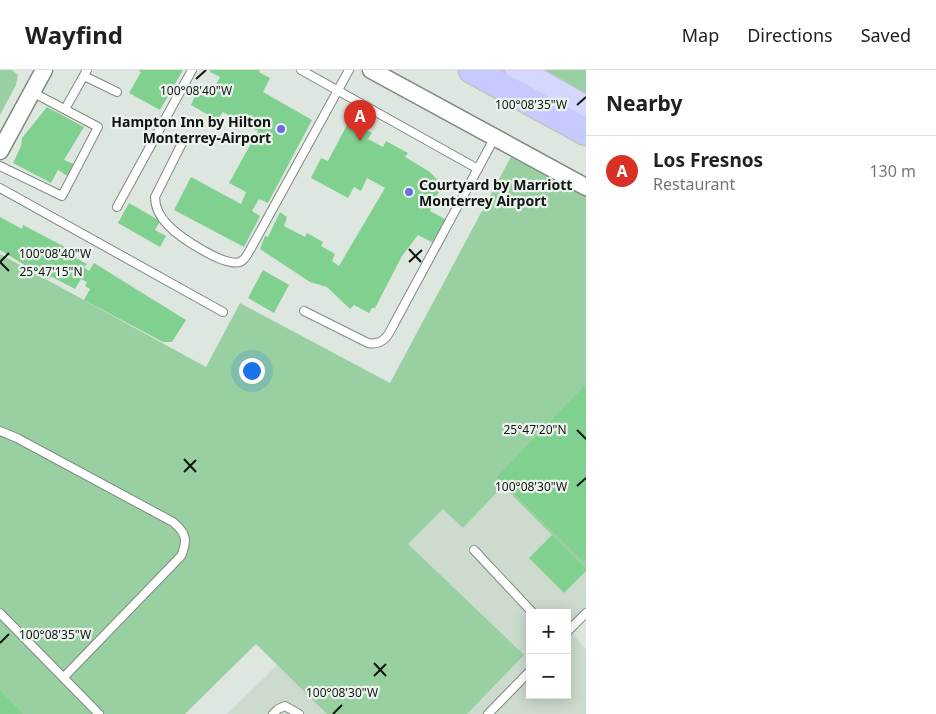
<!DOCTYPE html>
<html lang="en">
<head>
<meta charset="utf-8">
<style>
	:root { --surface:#fff; --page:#f2f2f2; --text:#202124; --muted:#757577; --line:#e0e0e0; --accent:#d93025 }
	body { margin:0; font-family:"Noto Sans",sans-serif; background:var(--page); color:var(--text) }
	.controls { position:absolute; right:15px; bottom:15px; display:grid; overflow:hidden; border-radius:0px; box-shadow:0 2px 12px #0003 }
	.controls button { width:45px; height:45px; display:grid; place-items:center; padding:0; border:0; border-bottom:1px solid var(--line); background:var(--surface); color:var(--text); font:25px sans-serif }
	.you { position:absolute; left:251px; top:300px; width:18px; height:18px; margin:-12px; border:4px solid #fff; border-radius:50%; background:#1a73e8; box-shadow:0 0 0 8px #1a73e833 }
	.badge { display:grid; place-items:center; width:32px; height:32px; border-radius:50%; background:var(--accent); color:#fff; font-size:16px; font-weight:700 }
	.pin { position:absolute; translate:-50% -41px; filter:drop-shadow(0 1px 2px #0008) }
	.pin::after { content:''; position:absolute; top:26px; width:18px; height:15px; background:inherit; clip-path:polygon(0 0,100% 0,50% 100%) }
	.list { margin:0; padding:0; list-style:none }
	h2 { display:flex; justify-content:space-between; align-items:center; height:65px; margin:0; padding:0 20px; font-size:21px }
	h2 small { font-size:16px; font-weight:400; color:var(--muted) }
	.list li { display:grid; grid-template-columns:32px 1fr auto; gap:15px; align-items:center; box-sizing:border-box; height:70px; padding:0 20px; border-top:1px solid var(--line) }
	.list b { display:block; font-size:19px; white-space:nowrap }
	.list p { margin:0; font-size:16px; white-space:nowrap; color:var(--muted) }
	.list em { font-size:16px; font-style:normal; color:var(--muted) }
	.map { position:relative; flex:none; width:586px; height:644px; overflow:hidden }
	header { display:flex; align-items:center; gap:30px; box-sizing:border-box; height:70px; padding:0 25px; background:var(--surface); border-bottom:1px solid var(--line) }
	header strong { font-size:24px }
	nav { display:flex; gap:28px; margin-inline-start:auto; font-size:18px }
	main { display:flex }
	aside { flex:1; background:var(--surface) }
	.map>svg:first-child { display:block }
</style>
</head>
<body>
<header>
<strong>Wayfind</strong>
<nav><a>Map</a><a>Directions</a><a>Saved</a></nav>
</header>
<main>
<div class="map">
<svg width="586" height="644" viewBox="0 0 586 644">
	<rect width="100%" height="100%" fill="#dee7df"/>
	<!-- built -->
	<path fill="#ccdbce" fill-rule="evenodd" d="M 586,294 L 586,538 L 568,558 L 586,580 L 586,644 L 227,644 ZM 530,543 L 567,543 L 567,625 L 530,625 Z"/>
	<!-- green -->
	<g fill="#99d0a2">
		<polygon points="0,0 12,0 18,5 16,15 0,45"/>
		<polygon points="543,0 586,0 586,24"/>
		<polygon points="513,83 586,123 586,499 503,416 463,458 443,439 408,474 524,585 467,644 327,644 256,574 185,644 0,644 0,184 206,297 240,233 390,313"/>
	</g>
	<!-- building -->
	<g fill="#80d090">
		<polygon points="138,0 183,0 160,40 129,23 141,2"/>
		<polygon points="210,0 260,0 259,2 270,8 263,22 312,50 268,133 259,129 252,141 260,146 244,177 174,140 191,107 241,134 246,122 229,113 258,61 223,42 217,50 191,35 197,22 209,28 220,7 210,2"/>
		<polygon points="47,37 84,57 64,90 76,95 69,107 58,100 51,113 13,93 21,76 22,68"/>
		<polygon points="347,55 360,63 363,58 372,63 368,69 383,77 386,71 408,83 405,87 430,102 442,115 430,141 452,153 441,177 418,165 402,186 375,238 372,238 369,243 354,235 350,239 327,217 310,212 260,179 265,166 268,167 280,142 287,147 284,156 305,167 307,163 323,172 321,176 335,184 332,191 339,196 385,118 367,108 361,121 354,117 348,128 311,108 321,88 328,91"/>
		<polygon points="129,133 160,151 155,160 166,166 160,177 118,153"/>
		<polygon points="0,147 22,159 23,155 65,177 63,181 87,194 84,197 89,201 94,193 186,250 172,272 163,272 84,230 90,219 85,216 87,212 81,209 75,219 52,207 48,209 0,180"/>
		<polygon points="263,200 289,215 274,243 248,228"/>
		<polygon points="584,316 586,318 586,490 584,492 497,407"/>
		<polygon points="552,465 586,499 586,501 564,523 529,488"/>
		<polygon points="0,620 23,644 0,644"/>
	</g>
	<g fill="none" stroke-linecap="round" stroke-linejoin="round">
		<defs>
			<g id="service">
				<polyline points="301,0 478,99"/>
				<polyline points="84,6 117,22"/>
				<polyline points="65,39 87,0"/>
				<path d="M 182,73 L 155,127 C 155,138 160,147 168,155 C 179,167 224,197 240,192 C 245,190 247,185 250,180 L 349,0"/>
				<polyline points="0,96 62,126 98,57 32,22"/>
				<polyline points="0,118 223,242"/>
				<polyline points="117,137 192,0"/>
				<path d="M 304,241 L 368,273 C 384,276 389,264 395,252 L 495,67"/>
				<path d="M 0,361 L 17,368 L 173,452 C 186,463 188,470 181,486 L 64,607"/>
				<polyline points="474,480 533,543"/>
				<polyline points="0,543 99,644"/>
				<polyline points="567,562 586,543"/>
				<polyline points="273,644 278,639 285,636 299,644"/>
				<polyline points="488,644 530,601"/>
			</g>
			<g id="minor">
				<polyline points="371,0 586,117"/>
				<polyline points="0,81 44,0"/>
			</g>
			<polyline id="primary" points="518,0 586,39"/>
			<polyline id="trunk" points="472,0 586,62"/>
		</defs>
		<!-- service casing -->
		<use href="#service" stroke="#818982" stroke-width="10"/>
		<!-- minor casing -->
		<use href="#minor" stroke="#818982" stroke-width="19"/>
		<!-- primary casing -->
		<use href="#primary" stroke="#c1c2c2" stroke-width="28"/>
		<!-- trunk casing -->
		<use href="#trunk" stroke="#c1c2c2" stroke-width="29"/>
		<!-- service -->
		<use href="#service" stroke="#fff" stroke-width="8"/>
		<!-- minor -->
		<use href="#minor" stroke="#fff" stroke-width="16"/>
		<!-- primary -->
		<use href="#primary" stroke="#d4d7fe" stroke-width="25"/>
		<!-- trunk -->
		<use href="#trunk" stroke="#c6cafe" stroke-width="26"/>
	</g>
	<!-- ticks -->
	<path fill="none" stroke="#121513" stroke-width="2" d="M 196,9 L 206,0M 577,35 L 586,27M 409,179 L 421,192M 0,192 L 9,183M 0,192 L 9,201M 409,192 L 422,180M 577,360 L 586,369M 184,389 L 196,402M 184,402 L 196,390M 577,416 L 586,408M 0,573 L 9,564M 374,593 L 386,606M 374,606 L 386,594M 333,644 L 342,635"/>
	<!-- markers -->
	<g fill="#6d6ae4" stroke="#ebf4ec" stroke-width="2">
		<circle cx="281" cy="59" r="5"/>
		<circle cx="409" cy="122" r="5"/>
	</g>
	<g text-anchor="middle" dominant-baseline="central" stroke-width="4.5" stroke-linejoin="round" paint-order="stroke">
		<!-- poi labels -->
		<g font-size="14" font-weight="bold" fill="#121513" stroke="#ebf4ec" text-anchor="end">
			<text x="271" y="51">Hampton Inn by Hilton<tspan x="271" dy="16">Monterrey-Airport</tspan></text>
			<text x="419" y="114" text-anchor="start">Courtyard by Marriott<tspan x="419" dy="16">Monterrey Airport</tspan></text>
		</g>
	</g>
	<g font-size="12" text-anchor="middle" fill="#121513" stroke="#ebf4ec" stroke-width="4.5" stroke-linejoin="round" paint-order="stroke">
		<text x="196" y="25">100°08'40"W</text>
		<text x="531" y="39">100°08'35"W</text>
		<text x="55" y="188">100°08'40"W</text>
		<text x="51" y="206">25°47'15"N</text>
		<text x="535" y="364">25°47'20"N</text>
		<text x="531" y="421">100°08'30"W</text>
		<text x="55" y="569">100°08'35"W</text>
		<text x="342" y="627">100°08'30"W</text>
	</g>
</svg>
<div class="controls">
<button>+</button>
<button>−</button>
</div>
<div class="you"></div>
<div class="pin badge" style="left:360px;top:71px">A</div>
</div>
<aside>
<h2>Nearby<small></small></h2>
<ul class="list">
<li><span class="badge">A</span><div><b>Los Fresnos</b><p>Restaurant</p></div><em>130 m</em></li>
</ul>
</aside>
</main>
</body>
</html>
